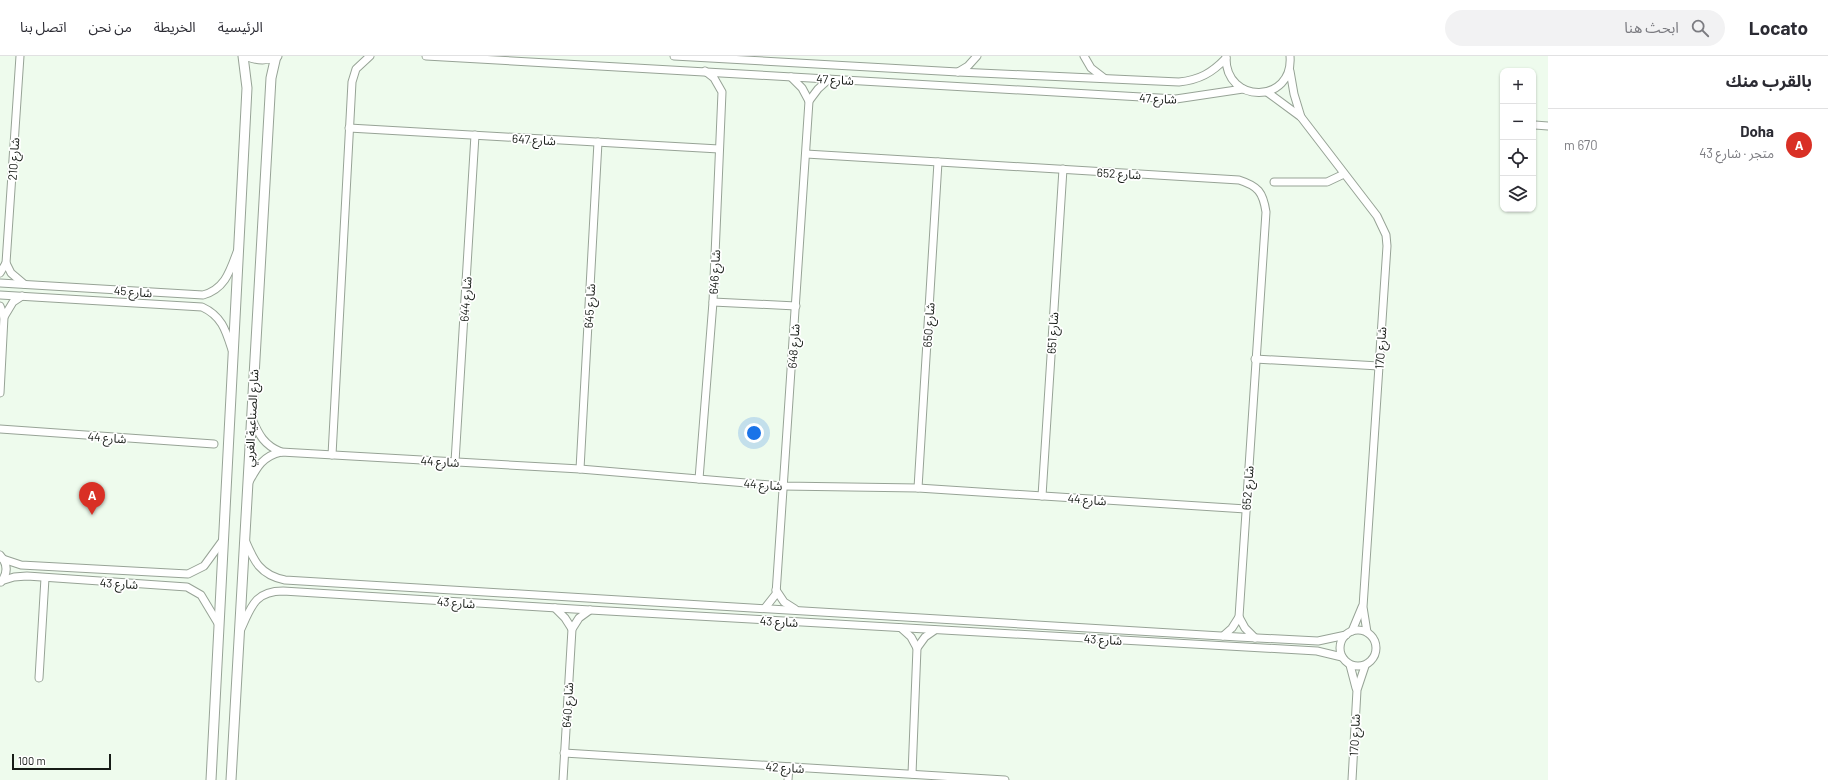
<!DOCTYPE html>
<html lang="ar">
<head>
<meta charset="utf-8">
<style>
	:root { --surface:#fff; --page:#f2f2f3; --text:#2b2b33; --muted:#7c7c81; --line:#e1e1e2; --accent:#d93025 }
	body { margin:0; font-family:Barlow,"Noto Sans Arabic",sans-serif; background:var(--page); color:var(--text); direction:rtl }
	.controls { position:absolute; right:12px; top:12px; display:grid; overflow:hidden; border-radius:8px; box-shadow:0 1px 3px #0004 }
	.controls button { width:36px; height:36px; display:grid; place-items:center; padding:0; border:0; border-bottom:1px solid var(--line); background:var(--surface); color:var(--text); font:20px sans-serif }
	.scale { position:absolute; left:12px; bottom:10px; width:99px; box-sizing:border-box; padding-left:4px; border:2px solid #171c17; border-top:0; font-size:11px; line-height:14px; white-space:nowrap; color:#171c17; -webkit-text-stroke:3px #fff; paint-order:stroke }
	.you { position:absolute; left:754px; top:377px; width:14px; height:14px; margin:-10px; border:3px solid #fff; border-radius:50%; background:#1a73e8; box-shadow:0 0 0 6px #1a73e833 }
	.badge { display:grid; place-items:center; width:26px; height:26px; border-radius:50%; background:var(--accent); color:#fff; font-size:13px; font-weight:700 }
	.pin { position:absolute; translate:-50% -33px; filter:drop-shadow(0 1px 2px #0008) }
	.pin::after { content:''; position:absolute; top:21px; width:14px; height:12px; background:inherit; clip-path:polygon(0 0,100% 0,50% 100%) }
	.list { margin:0; padding:0; list-style:none }
	h2 { display:flex; justify-content:space-between; align-items:center; height:52px; margin:0; padding:0 16px; font-size:17px }
	h2 small { font-size:13px; font-weight:400; color:var(--muted) }
	.list li { display:grid; grid-template-columns:26px 1fr auto; gap:12px; align-items:center; box-sizing:border-box; height:72px; padding:0 16px; border-top:1px solid var(--line) }
	.list b { display:block; font-size:15px; white-space:nowrap }
	.list p { margin:0; font-size:13px; white-space:nowrap; color:var(--muted) }
	.list em { font-size:13px; font-style:normal; color:var(--muted) }
	.icon { flex:none; width:22px; height:22px; fill:none; stroke:currentColor; stroke-width:2; stroke-linecap:round; stroke-linejoin:round }
	.map { position:relative; flex:none; width:1548px; height:724px; overflow:hidden; direction:ltr }
	header { display:flex; align-items:center; gap:24px; box-sizing:border-box; height:56px; padding:0 20px; background:var(--surface); border-bottom:1px solid var(--line) }
	header strong { font-size:19px }
	nav { display:flex; gap:22px; margin-inline-start:auto; font-size:14px }
	.search { width:280px; height:36px; background:var(--page); display:flex; align-items:center; gap:10px; box-sizing:border-box; padding:0 14px; border-radius:22px; color:var(--muted); font-size:15px }
	main { display:flex }
	aside { flex:1; background:var(--surface) }
	.map>svg:first-child { display:block }
</style>
</head>
<body>
<header>
<strong>Locato</strong>
<div class="search"><svg class="icon" aria-label="search" viewBox="0 0 24 24"><circle cx="10" cy="10" r="6"/><path d="M15 15l6 6"/></svg>ابحث هنا</div>
<nav><a>الرئيسية</a><a>الخريطة</a><a>من نحن</a><a>اتصل بنا</a></nav>
</header>
<main>
<aside>
<h2>بالقرب منك<small></small></h2>
<ul class="list">
<li><span class="badge">A</span><div><b>Doha</b><p>متجر · شارع 43</p></div><em>670 m</em></li>
</ul>
</aside>
<div class="map">
<svg width="1548" height="724" viewBox="0 0 1548 724">
	<rect width="100%" height="100%" fill="#eefbed"/>
	<g fill="none" stroke-linecap="round" stroke-linejoin="round">
		<defs>
			<g id="minor">
				<polyline points="20,0 6,207 11,217 24,228"/>
				<polyline points="426,0 1176,43 1243,33"/>
				<path d="M 674,0 L 958,16 L 1179,26 C 1199,24 1212,17 1226,2"/>
				<polyline points="1084,0 1091,12 1104,22"/>
				<path d="M 1226,1 C 1225,49 1294,48 1290,0"/>
				<polyline points="1290,15 1294,38 1301,61"/>
				<polyline points="958,16 968,10 977,0"/>
				<polyline points="791,21 802,32 809,45"/>
				<polyline points="1267,36 1301,61 1377,160 1386,179 1387,190 1363,551 1367,576"/>
				<polyline points="1535,69 1548,70"/>
				<polyline points="349,72 719,93"/>
				<path d="M 806,98 L 1239,124 C 1258,130 1263,136 1266,156 L 1239,561 L 1232,572 L 1223,580"/>
				<polyline points="1274,126 1327,126 1344,118"/>
				<polyline points="0,217 6,207"/>
				<path d="M 0,227 L 203,239 C 225,233 230,215 237,196"/>
				<path d="M 0,239 L 202,251 C 222,260 226,275 232,294"/>
				<polyline points="713,246 796,250"/>
				<polyline points="0,250 4,261 0,337"/>
				<polyline points="4,261 13,246 22,240"/>
				<polyline points="1255,303 1379,310"/>
				<path d="M 252,363 C 259,379 264,389 281,396"/>
				<polyline points="0,373 214,388"/>
				<polyline points="332,399 352,26 356,13 370,0"/>
				<polyline points="455,406 475,79"/>
				<polyline points="580,413 598,86"/>
				<polyline points="699,423 713,246 722,36 714,22 705,15"/>
				<path d="M 249,426 C 257,411 263,400 281,396 L 580,413 L 782,430 L 918,432 L 1246,453"/>
				<polyline points="918,432 938,106"/>
				<polyline points="1042,440 1063,113"/>
				<path d="M 245,484 C 254,505 260,519 285,524 L 1238,581 L 1318,585 L 1346,579"/>
				<path d="M 0,499 C 8,508 8,517 1,526"/>
				<polyline points="3,503 21,509 188,518 204,510 223,484"/>
				<polyline points="1,525 14,521 27,520 187,531 201,539 219,569"/>
				<polyline points="776,534 784,546 795,553"/>
				<polyline points="555,552 565,562 572,573"/>
				<polyline points="765,552 776,538 809,45 818,33 829,23"/>
				<polyline points="1239,561 1245,572 1255,582"/>
				<polyline points="901,572 911,581 917,592"/>
				<path d="M 241,573 C 251,551 255,535 283,535 L 590,554 L 1317,595 L 1342,601"/>
				<circle cx="1358" cy="592" r="18"/>
				<polyline points="1352,575 1362,551"/>
				<polyline points="1350,609 1356,632"/>
				<polyline points="39,622 45,522"/>
				<polyline points="564,697 1005,724"/>
				<polyline points="912,718 917,592 925,581 935,574"/>
				<polyline points="563,724 572,573 579,562 590,554"/>
				<polyline points="788,724 789,711"/>
				<polyline points="1352,724 1357,634 1365,610"/>
			</g>
			<g id="major">
				<path d="M 248,0 C 258,4 267,4 277,0"/>
				<polyline points="211,724 247,32 243,0"/>
				<polyline points="231,724 271,22 276,0"/>
			</g>
		</defs>
		<!-- minor casing -->
		<use href="#minor" stroke="#97a396" stroke-width="9"/>
		<!-- major casing -->
		<use href="#major" stroke="#97a396" stroke-width="11"/>
		<!-- minor -->
		<use href="#minor" stroke="#fff" stroke-width="7"/>
		<!-- major -->
		<use href="#major" stroke="#fff" stroke-width="9"/>
	</g>
	<g text-anchor="middle" dominant-baseline="central" stroke-width="3.5" stroke-linejoin="round" paint-order="stroke">
		<!-- street labels -->
		<g font-size="12" fill="#171c17" stroke="#fff">
			<text transform="translate(835 23) rotate(3)">شارع 47</text>
			<text transform="translate(1158 42) rotate(2)">شارع 47</text>
			<text transform="translate(534 83) rotate(3)">شارع 647</text>
			<text transform="translate(13 103) rotate(-86)">شارع 210</text>
			<text transform="translate(1119 117) rotate(3)">شارع 652</text>
			<text transform="translate(714 216) rotate(-87)">شارع 646</text>
			<text transform="translate(133 235) rotate(4)">شارع 45</text>
			<text transform="translate(465 243) rotate(-86)">شارع 644</text>
			<text transform="translate(589 250) rotate(-87)">شارع 645</text>
			<text transform="translate(928 269) rotate(-86)">شارع 650</text>
			<text transform="translate(1052 277) rotate(-86)">شارع 651</text>
			<text transform="translate(793 290) rotate(-86)">شارع 648</text>
			<text transform="translate(1380 292) rotate(-86)">شارع 170</text>
			<text transform="translate(251 362) rotate(-87)">شارع الصناعية الغربي</text>
			<text transform="translate(107 381) rotate(4)">شارع 44</text>
			<text transform="translate(440 405) rotate(3)">شارع 44</text>
			<text transform="translate(763 428) rotate(4)">شارع 44</text>
			<text transform="translate(1247 432) rotate(-86)">شارع 652</text>
			<text transform="translate(1087 443) rotate(4)">شارع 44</text>
			<text transform="translate(119 527) rotate(3)">شارع 43</text>
			<text transform="translate(456 546) rotate(4)">شارع 43</text>
			<text transform="translate(779 565) rotate(3)">شارع 43</text>
			<text transform="translate(1103 583) rotate(3)">شارع 43</text>
			<text transform="translate(567 649) rotate(-87)">شارع 640</text>
			<text transform="translate(1354 679) rotate(-87)">شارع 170</text>
			<text transform="translate(785 711) rotate(3)">شارع 42</text>
		</g>
	</g>
</svg>
<div class="controls">
<button>+</button>
<button>−</button>
<button><svg class="icon" aria-label="locate" viewBox="0 0 24 24"><circle cx="12" cy="12" r="6"/><path d="M12 2v4M12 18v4M2 12h4M18 12h4"/></svg></button>
<button><svg class="icon" aria-label="layers" viewBox="0 0 24 24"><path d="M12 4l9 5-9 5-9-5zM3 14l9 5 9-5"/></svg></button>
</div>
<div class="scale">100 m</div>
<div class="you"></div>
<div class="pin badge" style="left:92px;top:459px">A</div>
</div>
</main>
</body>
</html>
